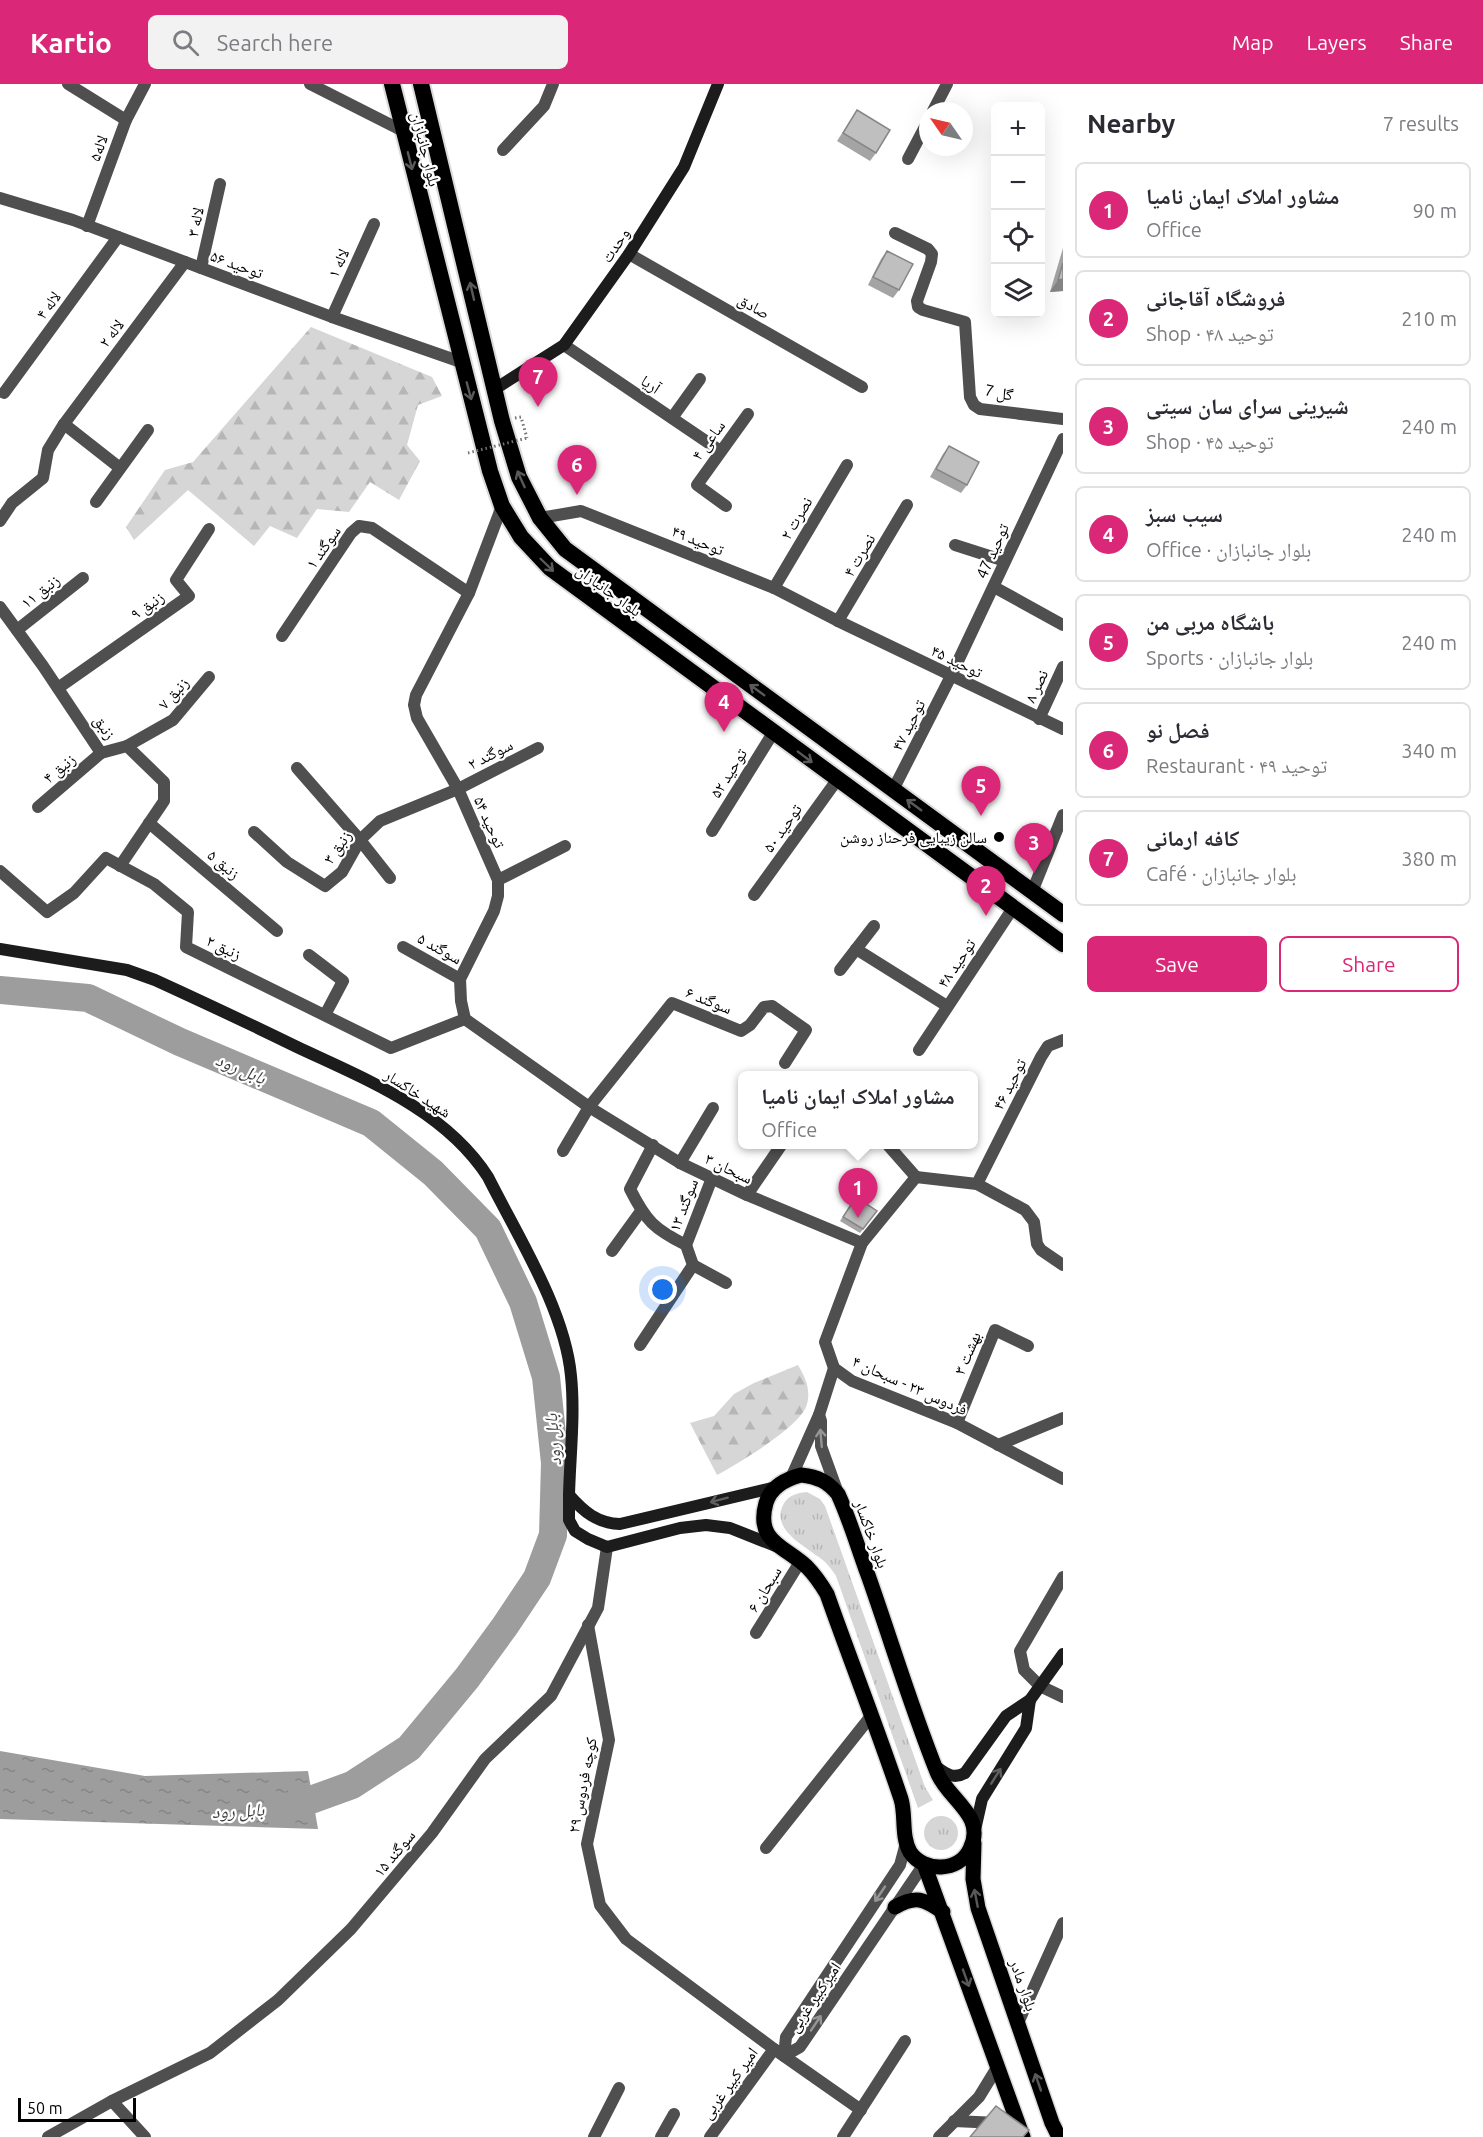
<!DOCTYPE html>
<html lang="en">
<head>
<meta charset="utf-8">
<style>
	:root { --surface:#fff; --page:#f2f2f3; --text:#2b2b33; --muted:#7c7c81; --line:#e1e1e2; --accent:#db2777 }
	body { margin:0; font-family:Ubuntu,"Noto Naskh Arabic",sans-serif; background:var(--page); color:var(--text) }
	.controls { position:absolute; right:18px; top:18px; display:grid; overflow:hidden; border-radius:9px; box-shadow:0 6px 24px #0002 }
	.controls button { width:54px; height:54px; display:grid; place-items:center; padding:0; border:0; border-bottom:2px solid var(--line); background:var(--surface); color:var(--text); font:30px sans-serif }
	.compass { position:absolute; left:919px; top:18px; width:54px; height:54px; border-radius:50%; background:var(--surface); box-shadow:0 6px 24px #0002; rotate:304deg }
	.scale { position:absolute; left:18px; bottom:15px; width:118px; box-sizing:border-box; padding-left:6px; border:3px solid #000; border-top:0; font-size:16px; line-height:21px; white-space:nowrap; color:#000; -webkit-text-stroke:4px #fff; paint-order:stroke }
	.you { position:absolute; left:663px; top:1206px; width:21px; height:21px; margin:-15px; border:4px solid #fff; border-radius:50%; background:#1a73e8; box-shadow:0 0 0 9px #1a73e833 }
	.badge { display:grid; place-items:center; width:39px; height:39px; border-radius:50%; background:var(--accent); color:#fff; font-size:20px; font-weight:700 }
	.pin { position:absolute; translate:-50% -50px; filter:drop-shadow(0 2px 3px #0008) }
	.pin::after { content:''; position:absolute; top:32px; width:21px; height:18px; background:inherit; clip-path:polygon(0 0,100% 0,50% 100%) }
	.popup { position:absolute; left:738px; top:987px; width:240px; height:78px; box-sizing:border-box; display:grid; place-content:center; border-radius:9px; background:var(--surface); filter:drop-shadow(0 2px 4px #0005); font-size:20px; white-space:nowrap; color:var(--muted) }
	.popup b { font-size:22px; color:var(--text) }
	.popup::after { content:''; position:absolute; left:50%; top:100%; margin-left:-12px; border:12px solid transparent; border-top-color:var(--surface) }
	.list { margin:0; padding:0; list-style:none }
	h2 { display:flex; justify-content:space-between; align-items:center; height:78px; margin:0; padding:0 24px; font-size:26px }
	h2 small { font-size:20px; font-weight:400; color:var(--muted) }
	.list li { display:grid; grid-template-columns:39px 1fr auto; gap:18px; align-items:center; box-sizing:border-box; height:96px; margin:0 12px 12px; padding:0 12px; border:2px solid var(--line); border-radius:9px }
	.list b { display:block; font-size:22px; white-space:nowrap }
	.list p { margin:0; font-size:20px; white-space:nowrap; color:var(--muted) }
	.list em { font-size:20px; font-style:normal; color:var(--muted) }
	.actions { display:flex; gap:12px; padding:18px 24px }
	.actions a { flex:1; padding:14px 0; border:2px solid var(--accent); border-radius:9px; text-align:center; font-size:21px; color:var(--accent) }
	.actions .main { background:var(--accent); color:#fff }
	.icon { flex:none; width:33px; height:33px; fill:none; stroke:currentColor; stroke-width:2; stroke-linecap:round; stroke-linejoin:round }
	.map { position:relative; flex:none; width:1063px; height:2053px; overflow:hidden }
	header { display:flex; align-items:center; gap:36px; box-sizing:border-box; height:84px; padding:0 30px; background:var(--accent); color:#fff }
	header strong { font-size:28px }
	nav { display:flex; gap:33px; margin-inline-start:auto; font-size:21px }
	.search { width:420px; height:54px; background:var(--page); display:flex; align-items:center; gap:15px; box-sizing:border-box; padding:0 21px; border-radius:9px; color:var(--muted); font-size:22px }
	main { display:flex }
	aside { flex:1; background:var(--surface) }
	.map>svg:first-child { display:block }
</style>
</head>
<body>
<header>
<strong>Kartio</strong>
<div class="search"><svg class="icon" aria-label="search" viewBox="0 0 24 24"><circle cx="10" cy="10" r="6"/><path d="M15 15l6 6"/></svg>Search here</div>
<nav><a>Map</a><a>Layers</a><a>Share</a></nav>
</header>
<main>
<div class="map">
<svg width="1063" height="2053" viewBox="0 0 1063 2053">
	<defs>
		<pattern id="grass-tufts" width="24" height="20" patternUnits="userSpaceOnUse" patternTransform="scale(1.5)"><rect width="24" height="20" fill="#d6d6d6"/><path d="M3 7l-1-3M5 7V3M7 7l1-3M15 17l-1-3M17 17v-4M19 17l1-3" fill="none" stroke="#b6b6b6"/></pattern>
		<pattern id="forest-firs" width="22" height="20" patternUnits="userSpaceOnUse" patternTransform="scale(1.5)"><rect width="22" height="20" fill="#d6d6d6"/><path d="M5 1l3.5 6h-7zM16 11l3.5 6h-7z" fill="#b6b6b6"/></pattern>
		<pattern id="water-ripples" width="26" height="14" patternUnits="userSpaceOnUse" patternTransform="scale(1.5)"><rect width="26" height="14" fill="#9d9d9d"/><path d="M2 4q2-2 4 0t4 0M15 11q2-2 4 0t4 0" fill="none" stroke="#858585"/></pattern>
	</defs>
	<rect width="100%" height="100%" fill="#fff"/>
	<!-- grass -->
	<g fill="url(#grass-tufts)">
		<path d="M 807,1408 L 820,1415 L 825,1422 L 925,1703 L 933,1716 L 918,1724 L 836,1492 C 833,1487 829,1482 824,1477 C 809,1464 770,1447 783,1421 C 788,1411 797,1409 807,1408 Z"/>
		<circle cx="941" cy="1749" r="17"/>
	</g>
	<!-- forest -->
	<g fill="url(#forest-firs)">
		<polygon points="311,243 432,293 442,312 418,321 407,361 420,377 399,416 370,398 349,428 317,425 297,454 270,442 254,462 188,406 134,456 126,443 165,386 193,378"/>
		<path d="M 798,1281 C 805,1293 811,1305 807,1320 C 802,1342 737,1380 717,1391 L 690,1339 L 714,1332 L 734,1310 L 754,1299 Z"/>
	</g>
	<!-- water -->
	<polygon fill="url(#water-ripples)" points="0,1667 145,1692 308,1687 318,1745 0,1735"/>
	<g fill="none" stroke-linecap="round" stroke-linejoin="round">
		<!-- river -->
		<polyline stroke="#9d9d9d" stroke-width="28" points="0,906 88,914 180,958 371,1039 433,1089 488,1145 523,1218 546,1293 555,1379 553,1451 537,1494 505,1542 467,1594 409,1664 352,1701 294,1722 277,1723"/>
		<defs>
			<g id="primary">
				<path d="M 801,1391 C 818,1393 827,1397 838,1410 C 850,1436 858,1464 868,1491 C 891,1556 911,1623 937,1688 C 947,1715 987,1731 970,1765 C 959,1788 924,1789 910,1768 C 901,1752 906,1731 901,1715 C 878,1646 851,1578 827,1510 C 821,1500 815,1491 807,1483 C 785,1462 755,1458 766,1419 C 771,1402 786,1395 801,1391 Z"/>
				<polyline points="974,1759 973,1795 978,1824 1052,2039 1059,2053"/>
				<polyline points="924,1780 1023,2053"/>
				<path d="M 895,1823 C 916,1811 924,1815 943,1828"/>
			</g>
			<g id="trunk">
				<polyline points="392,0 490,387 502,422 521,453 550,484 1063,860"/>
				<polyline points="421,0 502,337 519,393 540,434 565,465 1063,830"/>
			</g>
		</defs>
		<!-- primary casing -->
		<use href="#primary" stroke="#dbdbdb" stroke-width="18"/>
		<!-- trunk casing -->
		<use href="#trunk" stroke="#dbdbdb" stroke-width="20"/>
		<!-- path -->
		<polyline stroke="#717171" stroke-width="3" stroke-dasharray="1.5 3" stroke-linecap="butt" points="515,334 521,333 527,354"/>
		<!-- minor -->
		<g stroke="#4f4f4f" stroke-width="12">
			<polyline points="68,0 126,36"/>
			<polyline points="310,0 403,47"/>
			<polyline points="933,27 947,0"/>
			<polyline points="503,66 544,22 553,0"/>
			<polyline points="908,75 928,37"/>
			<polyline points="0,114 73,136 332,233 461,278"/>
			<polyline points="87,142 126,36 145,0"/>
			<polyline points="895,149 928,165 932,170 931,178 917,217 918,223 923,226 965,238 970,313 974,321 980,325 1063,335"/>
			<polyline points="629,170 862,303"/>
			<polyline points="201,184 220,100"/>
			<polyline points="332,233 374,140"/>
			<polyline points="564,261 719,366"/>
			<polyline points="4,309 118,153"/>
			<polyline points="672,334 700,295"/>
			<polyline points="64,340 120,384"/>
			<polyline points="96,418 148,346"/>
			<polyline points="502,422 469,509 416,611 414,621 417,634 458,705 498,796 498,812 494,827 460,895 461,917 465,935 589,1023 680,1079 747,1111 862,1159"/>
			<polyline points="726,422 697,401 748,330"/>
			<polyline points="540,434 581,427 774,504 838,537 1063,645"/>
			<polyline points="0,437 12,419 43,394 48,366 64,340 185,178"/>
			<polyline points="955,461 1005,477"/>
			<polyline points="994,503 1063,541"/>
			<polyline points="774,504 847,381"/>
			<polyline points="0,523 43,582 101,669 127,662 164,698 164,717 120,782"/>
			<polyline points="838,537 907,421"/>
			<polyline points="17,546 83,494"/>
			<polyline points="282,552 351,449 359,442 372,444 469,509"/>
			<polyline points="58,604 189,512 176,496 209,445"/>
			<polyline points="1039,635 1063,583"/>
			<polyline points="127,662 173,636 209,593"/>
			<polyline points="297,684 360,756 390,794"/>
			<polyline points="893,706 951,592 1063,355"/>
			<polyline points="38,723 101,669"/>
			<polyline points="149,739 277,847"/>
			<polyline points="712,747 773,649"/>
			<polyline points="254,748 287,778 325,802 342,788 360,756 380,737 458,705 538,664"/>
			<polyline points="0,787 47,828 74,809 106,774 154,800 188,828 186,863 391,964 465,935"/>
			<polyline points="498,796 565,762"/>
			<polyline points="1032,808 1063,731"/>
			<polyline points="754,811 837,696"/>
			<polyline points="403,863 460,895"/>
			<polyline points="856,865 947,922"/>
			<polyline points="309,871 343,897 325,931"/>
			<polyline points="840,886 874,842"/>
			<polyline points="919,966 1013,824"/>
			<polyline points="887,1060 916,1093"/>
			<path d="M 653,1061 L 630,1105 C 646,1137 654,1145 686,1161 L 693,1181 L 726,1199"/>
			<polyline points="563,1067 589,1023 672,919 741,947 750,941 764,923 772,922 806,946 785,979"/>
			<polyline points="680,1079 713,1024"/>
			<polyline points="977,1100 1041,973 1048,962 1063,956"/>
			<polyline points="747,1111 782,1060"/>
			<polyline points="686,1161 712,1094"/>
			<polyline points="612,1167 641,1127"/>
			<polyline points="1063,1181 1041,1166 1037,1160 1034,1138 1025,1126 977,1100 916,1093 862,1159 825,1258 834,1284 852,1297 957,1339 1063,1395"/>
			<polyline points="640,1261 693,1181"/>
			<polyline points="819,1331 834,1284"/>
			<polyline points="957,1339 995,1246 1028,1262"/>
			<polyline points="998,1361 1063,1334"/>
			<polyline points="791,1394 819,1331 821,1337 821,1362 838,1409"/>
			<polyline points="1063,1493 1020,1567 1024,1586 1040,1602 1063,1613"/>
			<polyline points="588,1541 609,1656 587,1760 600,1821 626,1855 774,1965 861,2026"/>
			<polyline points="756,1549 800,1478"/>
			<polyline points="906,1759 900,1781 786,1953 784,1972 800,1963 924,1780"/>
			<polyline points="766,1764 871,1632"/>
			<polyline points="1018,1939 1063,1839"/>
			<polyline points="112,2017 145,2053"/>
			<polyline points="954,2037 998,2039"/>
			<polyline points="48,2053 112,2017 210,1969 278,1916 351,1845 432,1749 485,1675 551,1612 598,1524 607,1463"/>
			<polyline points="594,2053 619,2004"/>
			<polyline points="661,2053 674,2030"/>
			<polyline points="710,2053 774,1965"/>
			<polyline points="843,2053 905,1957"/>
			<polyline points="939,2053 979,2013 998,1982"/>
		</g>
		<!-- secondary -->
		<g stroke="#1c1c1c" stroke-width="12">
			<polyline points="495,305 564,261 629,170 684,83 718,0"/>
			<path d="M 0,865 L 127,886 L 155,896 C 203,918 250,940 297,963 C 365,995 445,1026 488,1093 C 517,1151 565,1226 571,1292 C 575,1331 570,1372 569,1411"/>
			<path d="M 776,1403 L 620,1440 C 597,1439 584,1428 569,1411 L 569,1436 L 575,1447 L 588,1455 L 607,1463 L 680,1444 L 706,1441 L 730,1444 L 778,1463"/>
			<polyline points="1030,1616 1063,1570"/>
			<path d="M 935,1682 C 945,1689 953,1696 965,1689 L 1006,1632 L 1030,1616 L 1026,1644 L 982,1715 L 975,1746"/>
		</g>
		<!-- primary -->
		<use href="#primary" stroke="#000" stroke-width="15"/>
		<!-- trunk -->
		<use href="#trunk" stroke="#000" stroke-width="16"/>
		<!-- path-bridge -->
		<polyline stroke="#717171" stroke-width="3" stroke-dasharray="1.5 3" stroke-linecap="butt" points="468,369 527,354"/>
	</g>
	<!-- wall -->
	<g fill="#a4a4a4">
		<polygon points="857,26 876,69 870,77 837,57"/>
		<polygon points="1063,164 1063,207 1050,208"/>
		<polygon points="887,167 899,206 893,214 868,201 881,175"/>
		<polygon points="949,362 967,401 961,409 930,393 943,370"/>
		<polygon points="856,1113 877,1127 860,1149 840,1137"/>
	</g>
	<!-- shaded-wall -->
	<polygon fill="#868686" points="1063,195 1063,207 1050,208 1058,196"/>
	<!-- building -->
	<g fill="#bfbfbf" stroke="#868686" stroke-width="1.5">
		<polygon points="857,26 890,46 876,69 843,49"/>
		<polygon points="887,167 913,180 899,206 873,193"/>
		<polygon points="1063,179 1063,195 1058,196"/>
		<polygon points="949,362 979,378 967,401 936,385"/>
		<polygon points="856,1113 877,1127 863,1145 843,1133"/>
		<polygon points="996,2022 1029,2046 1023,2053 970,2053"/>
	</g>
	<!-- one-way arrows -->
	<defs><path id="oneway-shaft" d="M-6 0H5M1.5-3L5.5 0L1.5 3" fill="none" stroke-width="1.6" stroke-linecap="round" stroke-linejoin="round" transform="scale(1.5)"/></defs>
	<g stroke="#595959">
		<use href="#oneway-shaft" transform="translate(410 77) rotate(76)"/>
		<use href="#oneway-shaft" transform="translate(472 207) rotate(-103)"/>
		<use href="#oneway-shaft" transform="translate(469 307) rotate(75)"/>
		<use href="#oneway-shaft" transform="translate(521 395) rotate(-114)"/>
		<use href="#oneway-shaft" transform="translate(547 481) rotate(44)"/>
		<use href="#oneway-shaft" transform="translate(757 606) rotate(-144)"/>
		<use href="#oneway-shaft" transform="translate(805 673) rotate(37)"/>
		<use href="#oneway-shaft" transform="translate(914 721) rotate(-144)"/>
		<use href="#oneway-shaft" transform="translate(976 1814) rotate(-101)"/>
		<use href="#oneway-shaft" transform="translate(966 1894) rotate(70)"/>
		<use href="#oneway-shaft" transform="translate(1038 1998) rotate(-109)"/>
	</g>
	<g stroke="#959595">
		<use href="#oneway-shaft" transform="translate(821 1354) rotate(-95)"/>
		<use href="#oneway-shaft" transform="translate(880 1810) rotate(124)"/>
		<use href="#oneway-shaft" transform="translate(816 1939) rotate(-56)"/>
	</g>
	<g stroke="#606060">
		<use href="#oneway-shaft" transform="translate(719 1416) rotate(165)"/>
		<use href="#oneway-shaft" transform="translate(996 1692) rotate(-58)"/>
	</g>
	<!-- markers -->
	<circle fill="#000" stroke="#fff" stroke-width="2" cx="999" cy="753" r="6"/>
	<g text-anchor="middle" dominant-baseline="central" stroke-width="4.5" stroke-linejoin="round" paint-order="stroke">
		<!-- street labels -->
		<g font-size="16" fill="#000" stroke="#fff">
			<text transform="translate(98 64) rotate(-70)">لاله۵</text>
			<text transform="translate(426 65) rotate(76)">بلوار جانبازان</text>
			<text transform="translate(195 138) rotate(-78)">لاله ۳</text>
			<text transform="translate(615 161) rotate(-56)">وحدت</text>
			<text transform="translate(338 179) rotate(-66)">لاله ۱</text>
			<text transform="translate(237 180) rotate(20)">توحید ۵۶</text>
			<text transform="translate(48 221) rotate(-54)">لاله ۴</text>
			<text transform="translate(754 222) rotate(30)">صادق</text>
			<text transform="translate(111 249) rotate(-53)">لاله ۲</text>
			<text transform="translate(651 300) rotate(34)">آریا</text>
			<text transform="translate(999 308) rotate(12)">گل 7</text>
			<text transform="translate(708 356) rotate(-54)">ساعی ۴</text>
			<text transform="translate(796 434) rotate(-59)">نصرت ۲</text>
			<text transform="translate(698 456) rotate(22)">توحید ۴۹</text>
			<text transform="translate(323 463) rotate(-55)">سوگند ۱</text>
			<text transform="translate(992 467) rotate(-66)">توحید 47</text>
			<text transform="translate(859 471) rotate(-59)">نصرت ۴</text>
			<text transform="translate(609 506) rotate(36)">بلوار جانبازان</text>
			<text transform="translate(40 507) rotate(-38)">زنبق ۱۱</text>
			<text transform="translate(147 521) rotate(-35)">زنبق ۹</text>
			<text transform="translate(957 577) rotate(26)">توحید ۴۵</text>
			<text transform="translate(1036 602) rotate(-65)">نصر ۸</text>
			<text transform="translate(173 609) rotate(-48)">زنبق ۷</text>
			<text transform="translate(908 641) rotate(-63)">توحید ۴۷</text>
			<text transform="translate(105 643) rotate(55)">زنبق</text>
			<text transform="translate(490 670) rotate(-27)">سوگند ۲</text>
			<text transform="translate(59 684) rotate(-40)">زنبق ۴</text>
			<text transform="translate(728 689) rotate(-58)">توحید ۵۲</text>
			<text transform="translate(490 738) rotate(66)">توحید ۵۴</text>
			<text transform="translate(782 744) rotate(-55)">توحید ۵۰</text>
			<text transform="translate(337 763) rotate(-55)">زنبق ۳</text>
			<text transform="translate(224 780) rotate(40)">زنبق ۵</text>
			<text transform="translate(224 863) rotate(26)">زنبق ۲</text>
			<text transform="translate(440 864) rotate(29)">سوگند ۵</text>
			<text transform="translate(956 879) rotate(-56)">توحید ۴۸</text>
			<text transform="translate(709 916) rotate(22)">سوگند ۶</text>
			<text transform="translate(1009 1000) rotate(-63)">توحید ۴۶</text>
			<text transform="translate(418 1009) rotate(33)">شهید خاکسار</text>
			<text transform="translate(729 1084) rotate(26)">سبحان ۳</text>
			<text transform="translate(683 1121) rotate(-69)">سوگند ۱۳</text>
			<text transform="translate(967 1269) rotate(-67)">بهشت ۳</text>
			<text transform="translate(910 1301) rotate(24)">فردوس ۲۳ - سبحان ۴</text>
			<text transform="translate(872 1450) rotate(70)">بلوار خاکسار</text>
			<text transform="translate(764 1505) rotate(-59)">سبحان ۶</text>
			<text transform="translate(582 1701) rotate(-79)">کوچه فردوس ۲۹</text>
			<text transform="translate(394 1769) rotate(-50)">سوگند ۱۵</text>
			<text transform="translate(1024 1901) rotate(71)">بلوار مادر</text>
			<text transform="translate(814 1913) rotate(-56)">امیرکبیر غربی</text>
			<text transform="translate(729 1999) rotate(-54)">امیر کبیر غربی</text>
		</g>
		<!-- poi labels -->
		<g font-size="16" fill="#000" stroke="#fff" text-anchor="end">
			<text x="987" y="753">سالن زیبایی فرحناز روشن</text>
		</g>
		<!-- water labels -->
		<g font-size="18" font-style="italic" fill="#3e3e3e" stroke="#fff">
			<text transform="translate(241 984) rotate(23)">بابل رود</text>
			<text transform="translate(552 1356) rotate(-95)">بابل رود</text>
			<text transform="translate(238 1726) rotate(-3)">بابل رود</text>
		</g>
	</g>
</svg>
<div class="controls">
<button>+</button>
<button>−</button>
<button><svg class="icon" aria-label="locate" viewBox="0 0 24 24"><circle cx="12" cy="12" r="6"/><path d="M12 2v4M12 18v4M2 12h4M18 12h4"/></svg></button>
<button><svg class="icon" aria-label="layers" viewBox="0 0 24 24"><path d="M12 4l9 5-9 5-9-5zM3 14l9 5 9-5"/></svg></button>
</div>
<svg class="compass" viewBox="-18 -18 36 36"><path d="M0-13l5 13h-10z" fill="#e53935"/><path d="M0 13l5-13h-10z" fill="#7c7c81"/></svg>
<div class="scale">50 m</div>
<div class="you"></div>
<div class="pin badge" style="left:858px;top:1134px">1</div>
<div class="popup"><b>مشاور املاک ایمان نامیا</b>Office</div>
<div class="pin badge" style="left:986px;top:832px">2</div>
<div class="pin badge" style="left:1034px;top:789px">3</div>
<div class="pin badge" style="left:724px;top:648px">4</div>
<div class="pin badge" style="left:981px;top:732px">5</div>
<div class="pin badge" style="left:577px;top:411px">6</div>
<div class="pin badge" style="left:538px;top:323px">7</div>
</div>
<aside>
<h2>Nearby<small>7 results</small></h2>
<ul class="list">
<li><span class="badge">1</span><div><b>مشاور املاک ایمان نامیا</b><p>Office</p></div><em>90 m</em></li>
<li><span class="badge">2</span><div><b>فروشگاه آقاجانی</b><p>Shop · توحید ۴۸</p></div><em>210 m</em></li>
<li><span class="badge">3</span><div><b>شیرینی سرای سان سیتی</b><p>Shop · توحید ۴۵</p></div><em>240 m</em></li>
<li><span class="badge">4</span><div><b>سیب سبز</b><p>Office · بلوار جانبازان</p></div><em>240 m</em></li>
<li><span class="badge">5</span><div><b>باشگاه مربی من</b><p>Sports · بلوار جانبازان</p></div><em>240 m</em></li>
<li><span class="badge">6</span><div><b>فصل نو</b><p>Restaurant · توحید ۴۹</p></div><em>340 m</em></li>
<li><span class="badge">7</span><div><b>کافه ارمانی</b><p>Café · بلوار جانبازان</p></div><em>380 m</em></li>
</ul>
<div class="actions"><a class="main">Save</a><a>Share</a></div>
</aside>
</main>
</body>
</html>
